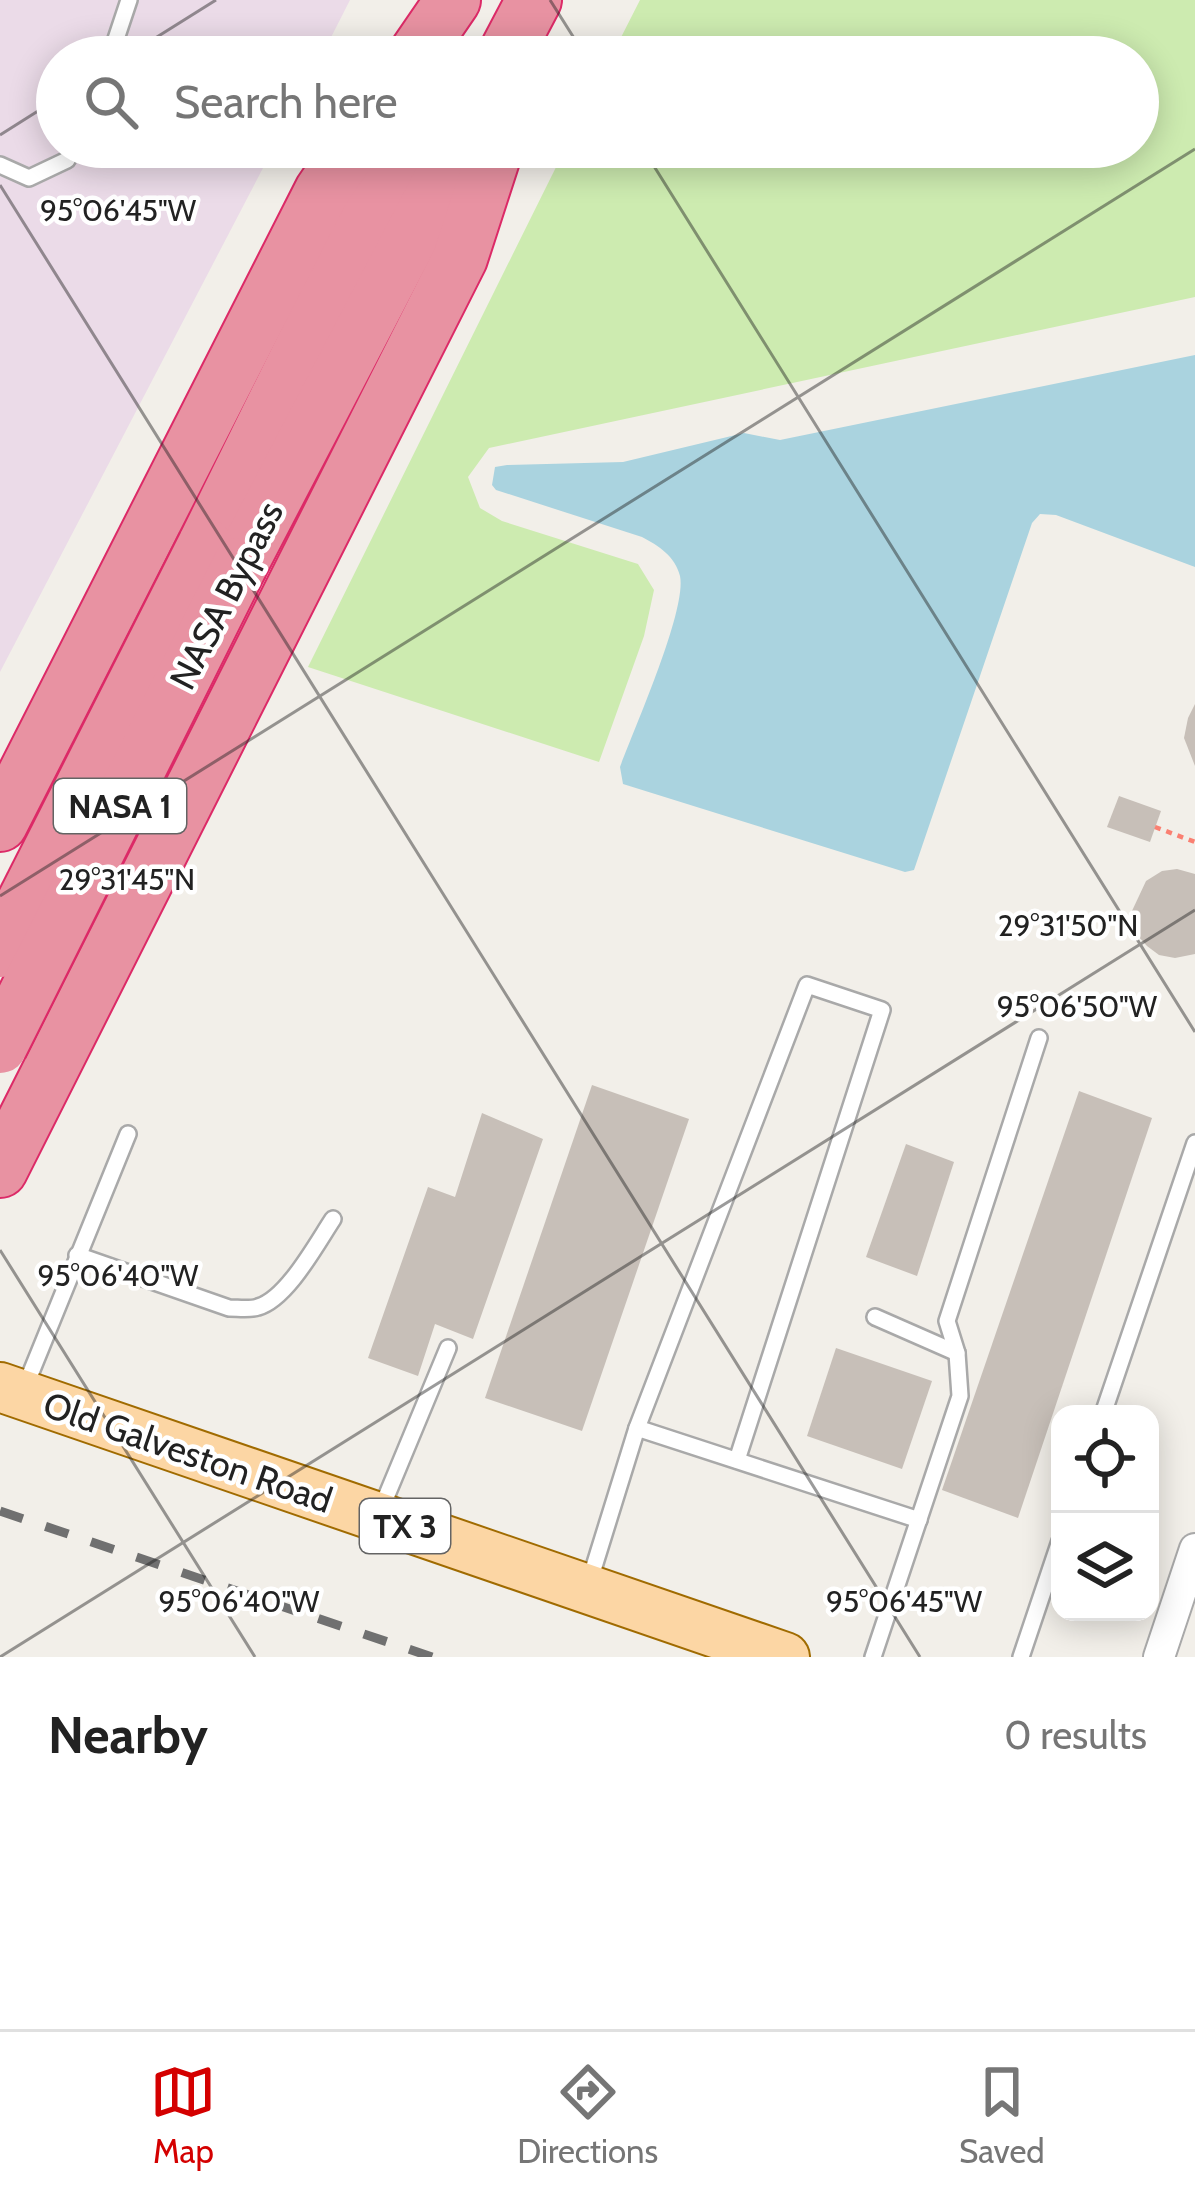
<!DOCTYPE html>
<html lang="en">
<head>
<meta charset="utf-8">
<style>
	:root { --surface:#fff; --page:#f6f6f6; --text:#222; --muted:#767676; --line:#e0e0e0; --accent:#d40000 }
	body { margin:0; font-family:Cabin,sans-serif; background:var(--page); color:var(--text) }
	.controls { position:absolute; right:36px; bottom:36px; display:grid; overflow:hidden; border-radius:24px; box-shadow:0 6px 30px #0003 }
	.controls button { width:108px; height:108px; display:grid; place-items:center; padding:0; border:0; border-bottom:3px solid var(--line); background:var(--surface); color:var(--text); font:60px sans-serif }
	.list { margin:0; padding:0; list-style:none }
	h2 { display:flex; justify-content:space-between; align-items:center; height:156px; margin:0; padding:0 48px; font-size:51px }
	h2 small { font-size:39px; font-weight:400; color:var(--muted) }
	.icon { flex:none; width:66px; height:66px; fill:none; stroke:currentColor; stroke-width:2; stroke-linecap:round; stroke-linejoin:round }
	.map { position:relative; flex:none; width:1195px; height:1657px; overflow:hidden }
	.search { position:absolute; background:var(--surface); box-shadow:0 6px 30px #0003; left:36px; right:36px; top:36px; height:132px; display:flex; align-items:center; gap:30px; box-sizing:border-box; padding:0 42px; border-radius:66px; color:var(--muted); font-size:45px }
	.sheet { height:372px; background:var(--surface) }
	nav { display:flex; justify-content:space-around; align-items:center; box-sizing:border-box; height:168px; border-top:3px solid var(--line); background:var(--surface); font-size:33px; color:var(--muted) }
	nav a { display:grid; justify-items:center; gap:6px }
	nav .on { color:var(--accent) }
	.map>svg:first-child { display:block }
</style>
</head>
<body>
<div class="map">
<svg width="1195" height="1657" viewBox="0 0 1195 1657">
	<rect width="100%" height="100%" fill="#f2efe9"/>
	<!-- industrial -->
	<polygon fill="#ebdbe8" points="0,0 350,0 321,57 57,57 57,147 274,147 0,672"/>
	<!-- grass -->
	<polygon fill="#cdebb0" points="640,0 1195,0 1195,297 489,448 468,477 480,508 502,521 638,564 654,590 644,636 599,762 308,667 566,147 1138,147 1138,57 611,57"/>
	<!-- water -->
	<path fill="#aad3df" d="M 1195,355 L 1195,567 L 1056,515 L 1040,514 L 1032,523 L 914,870 L 905,872 L 623,784 L 620,767 C 634,729 687,610 680,576 C 675,556 659,546 642,537 L 496,490 L 492,485 L 495,467 L 507,465 L 623,462 L 744,433 L 780,440 Z"/>
	<!-- building -->
	<g fill="#c7bfb8">
		<polygon points="1195,704 1195,766 1184,738 1188,718"/>
		<polygon points="1119,796 1161,811 1150,842 1107,827"/>
		<polygon points="1177,869 1195,874 1195,954 1175,958 1159,955 1147,946 1138,936 1131,913 1146,881 1162,871"/>
		<polygon points="592,1085 689,1119 582,1431 485,1398"/>
		<polygon points="1079,1091 1152,1118 1018,1518 942,1490"/>
		<polygon points="482,1113 543,1139 473,1339 435,1324 418,1376 368,1358 428,1187 455,1197"/>
		<polygon points="906,1144 954,1162 917,1276 866,1257"/>
		<polygon points="836,1348 932,1381 902,1469 807,1436"/>
	</g>
	<g fill="none" stroke-linecap="round" stroke-linejoin="round">
		<defs>
			<g id="service">
				<polyline points="110,57 129,0"/>
				<polyline points="0,165 29,178 67,160 73,147"/>
				<path d="M 77,1255 L 229,1308 C 238,1308 250,1310 258,1307 C 287,1299 317,1243 333,1219"/>
				<polyline points="875,1317 957,1353"/>
				<polyline points="23,1392 128,1134"/>
				<polyline points="1103,1414 1195,1143"/>
				<polyline points="637,1428 919,1520"/>
				<polyline points="379,1514 448,1348"/>
				<polyline points="588,1586 637,1428 807,985 882,1010 737,1460"/>
				<polyline points="873,1657 960,1396 957,1353 947,1321 1039,1038"/>
				<polyline points="1021,1657 1060,1541"/>
			</g>
			<polyline id="minor" points="1159,1657 1195,1549"/>
			<polyline id="primary" points="0,1387 785,1657"/>
			<g id="motorway">
				<polyline points="414,57 453,0"/>
				<polyline points="504,57 534,0"/>
				<polyline points="205,545 401,147"/>
				<polyline points="240,565 458,147"/>
				<polyline points="0,824 322,191 352,147"/>
				<polyline points="0,1170 460,258 496,147"/>
			</g>
		</defs>
		<!-- service casing -->
		<use href="#service" stroke="#a9a9a9" stroke-width="20"/>
		<!-- minor casing -->
		<use href="#minor" stroke="#a9a9a9" stroke-width="34"/>
		<!-- primary casing -->
		<use href="#primary" stroke="#a06b00" stroke-width="52"/>
		<!-- motorway casing -->
		<use href="#motorway" stroke="#dc2a67" stroke-width="58"/>
		<!-- path -->
		<polyline stroke="#fa8072" stroke-width="4.5" stroke-dasharray="6 6" stroke-linecap="butt" points="1155,827 1195,842"/>
		<!-- service -->
		<use href="#service" stroke="#fff" stroke-width="15"/>
		<!-- minor -->
		<use href="#minor" stroke="#fff" stroke-width="30"/>
		<!-- primary -->
		<use href="#primary" stroke="#fcd6a4" stroke-width="48"/>
		<!-- motorway -->
		<use href="#motorway" stroke="#e892a2" stroke-width="54"/>
		<!-- rail -->
		<polyline stroke="#707070" stroke-width="9" stroke-dasharray="24 24" stroke-linecap="butt" points="0,1511 432,1657"/>
		<defs>
			<g id="motorway-bridge">
				<polyline points="0,950 205,545"/>
				<polyline points="0,1046 240,565"/>
			</g>
		</defs>
		<!-- motorway-bridge casing -->
		<use href="#motorway-bridge" stroke="#dc2a67" stroke-width="58" stroke-linecap="butt"/>
		<!-- motorway-bridge -->
		<use href="#motorway-bridge" stroke="#e892a2" stroke-width="54"/>
	</g>
	<!-- ticks -->
	<path fill="none" stroke="#222" stroke-width="3" stroke-opacity="0.45" d="M 550,0 L 586,57M 125,57 L 216,0M 0,135 L 57,99M 642,147 L 1195,1032M 0,185 L 920,1657M 0,896 L 1195,149M 0,1250 L 255,1657M 0,1657 L 1195,910"/>
	<g text-anchor="middle" dominant-baseline="central" stroke-width="9" stroke-linejoin="round" paint-order="stroke">
		<!-- shield labels -->
		<g fill="#fff" stroke="#646464" stroke-width="3">
			<rect x="54" y="779" width="132" height="54" rx="9"/>
			<rect x="360" y="1499" width="90" height="54" rx="9"/>
		</g>
		<g font-size="33" font-weight="bold" fill="#222">
			<text x="120" y="806">NASA 1</text>
			<text x="405" y="1526">TX 3</text>
		</g>
		<!-- street labels -->
		<g font-size="36" fill="#222" stroke="#fff">
			<text transform="translate(226 595) rotate(-63)">NASA Bypass</text>
			<text transform="translate(188 1452) rotate(19)">Old Galveston Road</text>
		</g>
	</g>
	<g font-size="30" text-anchor="middle" fill="#222" stroke="#fff" stroke-width="9" stroke-linejoin="round" paint-order="stroke">
		<text x="118" y="221">95°06'45"W</text>
		<text x="127" y="890">29°31'45"N</text>
		<text x="1068" y="936">29°31'50"N</text>
		<text x="1077" y="1017">95°06'50"W</text>
		<text x="118" y="1286">95°06'40"W</text>
		<text x="239" y="1612">95°06'40"W</text>
		<text x="904" y="1612">95°06'45"W</text>
	</g>
</svg>
<div class="controls">
<button><svg class="icon" aria-label="locate" viewBox="0 0 24 24"><circle cx="12" cy="12" r="6"/><path d="M12 2v4M12 18v4M2 12h4M18 12h4"/></svg></button>
<button><svg class="icon" aria-label="layers" viewBox="0 0 24 24"><path d="M12 4l9 5-9 5-9-5zM3 14l9 5 9-5"/></svg></button>
</div>
<div class="search"><svg class="icon" aria-label="search" viewBox="0 0 24 24"><circle cx="10" cy="10" r="6"/><path d="M15 15l6 6"/></svg>Search here</div>
</div>
<section class="sheet">
<h2>Nearby<small>0 results</small></h2>
<ul class="list">
</ul>
</section>
<nav>
<a class="on"><svg class="icon" aria-label="map" viewBox="0 0 24 24"><path d="M3 6l6-2 6 2 6-2v14l-6 2-6-2-6 2zM9 4v14M15 6v14"/></svg>Map</a>
<a><svg class="icon" aria-label="directions" viewBox="0 0 24 24"><path d="M12 3l9 9-9 9-9-9zM9 14v-3h6M13 9l2 2-2 2"/></svg>Directions</a>
<a><svg class="icon" aria-label="saved" viewBox="0 0 24 24"><path d="M7 4h10v16l-5-4-5 4z"/></svg>Saved</a>
</nav>
</body>
</html>
